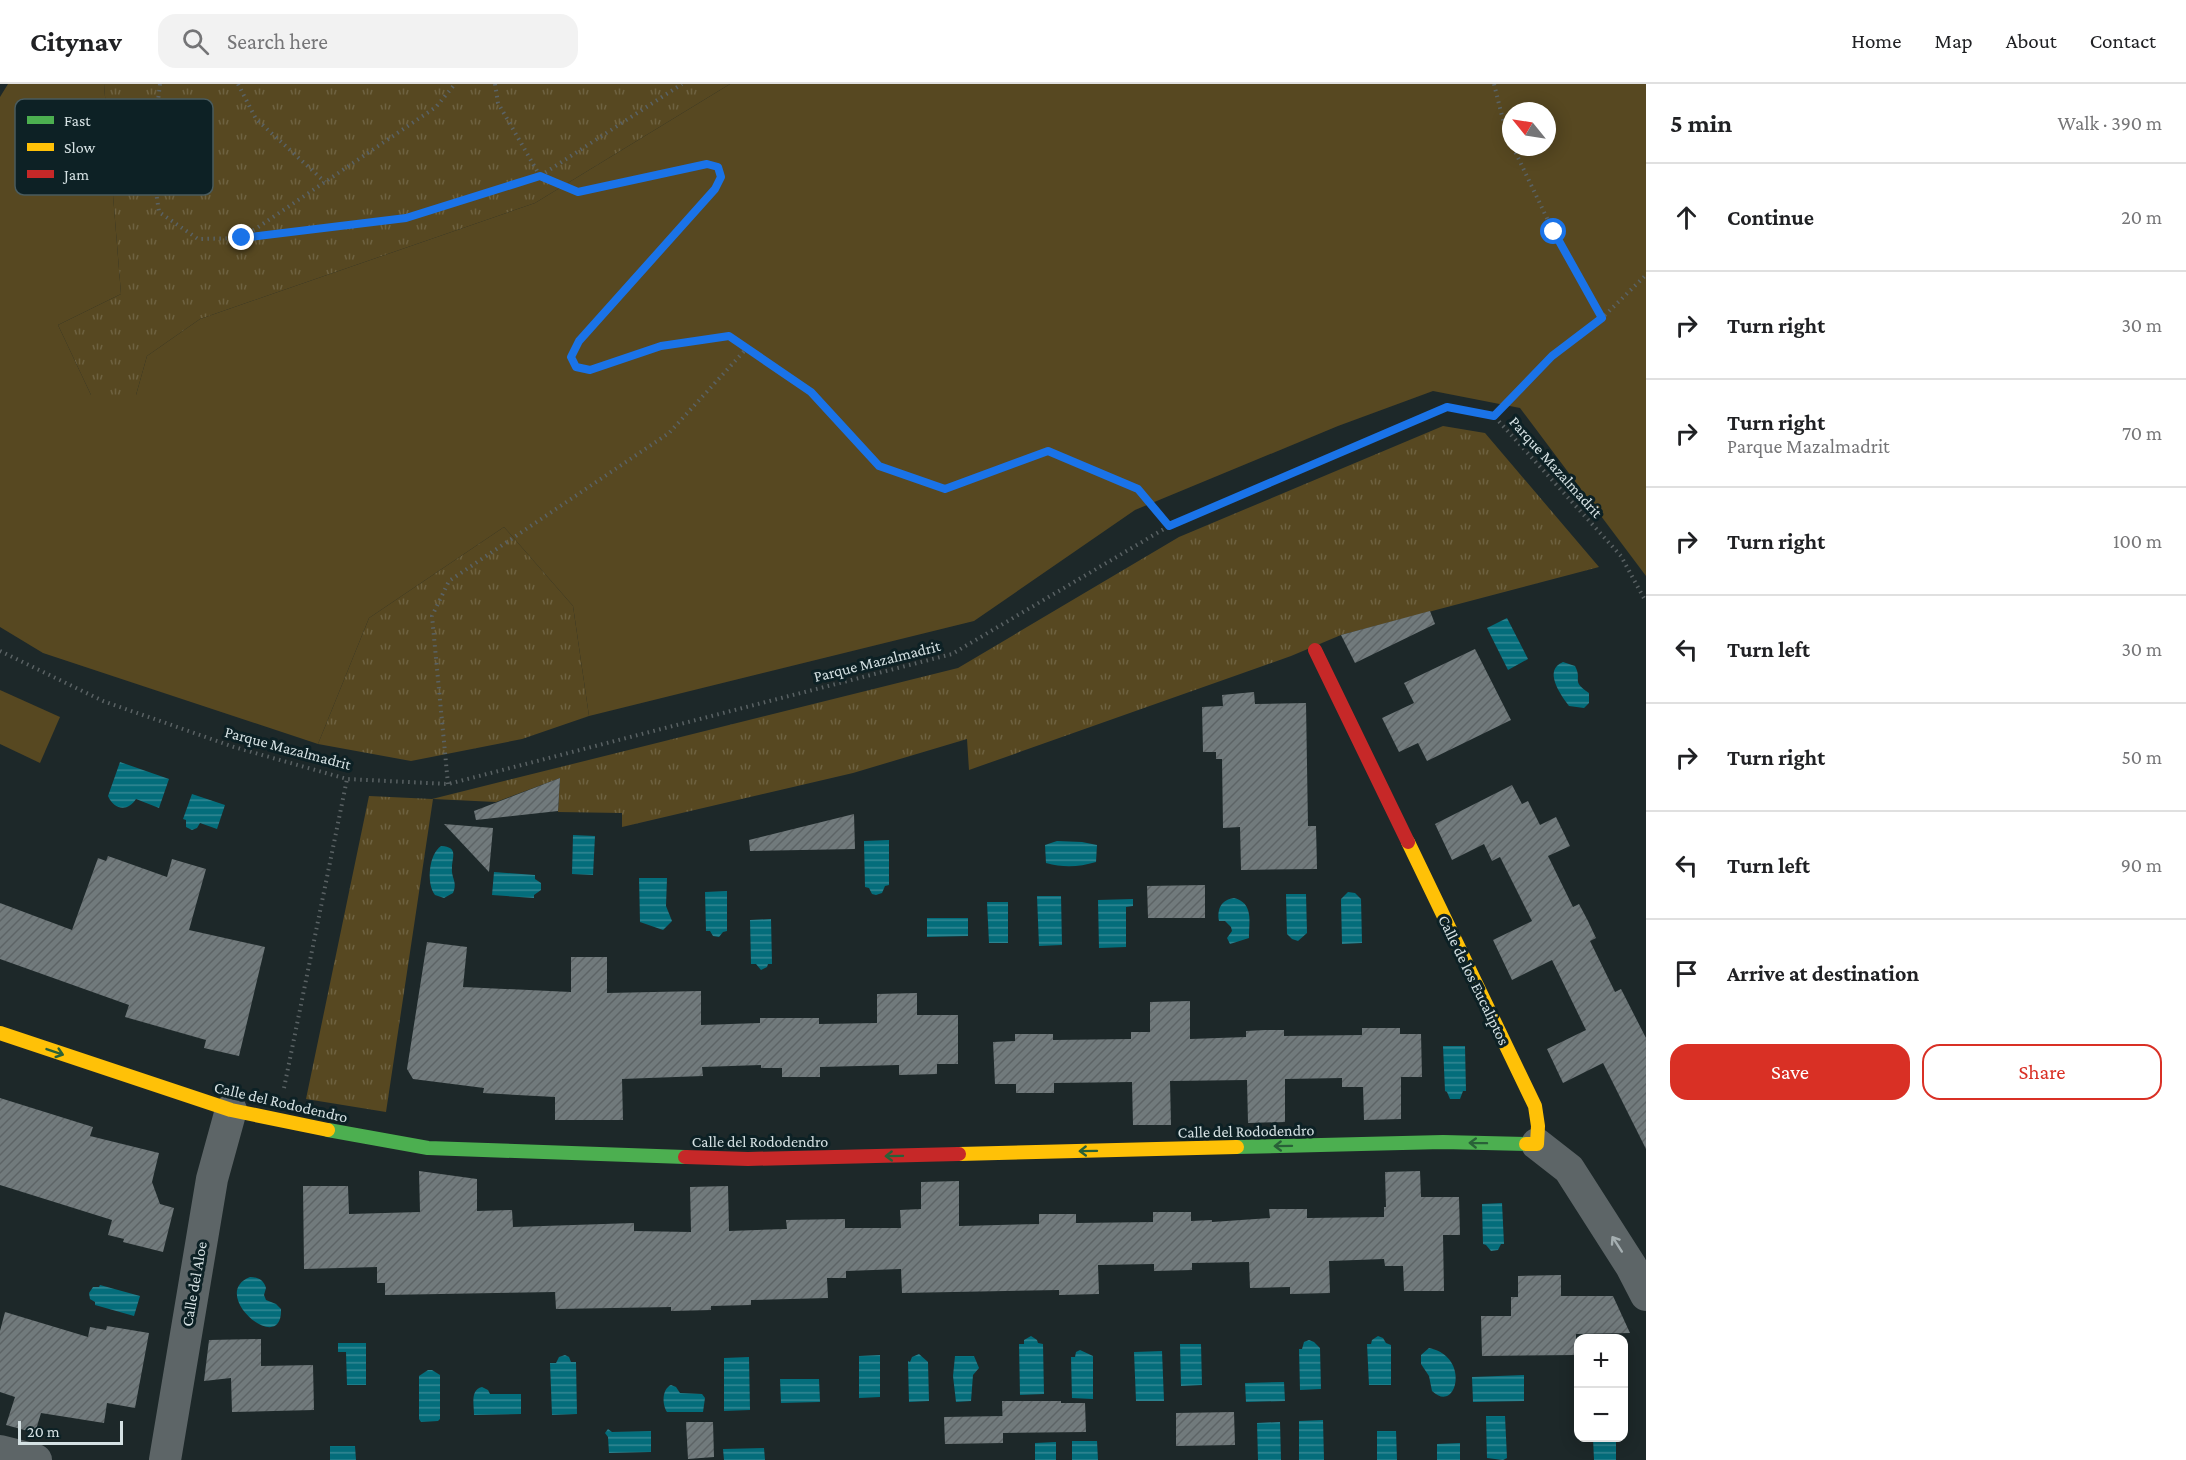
<!DOCTYPE html>
<html lang="en">
<head>
<meta charset="utf-8">
<style>
	:root { --surface:#fff; --page:#f2f2f2; --text:#202124; --muted:#757577; --line:#e0e0e0; --accent:#d93025 }
	body { margin:0; font-family:"Crimson Pro",serif; background:var(--page); color:var(--text) }
	.controls { position:absolute; right:18px; bottom:18px; display:grid; overflow:hidden; border-radius:12px; box-shadow:0 3px 15px #0003 }
	.controls button { width:54px; height:54px; display:grid; place-items:center; padding:0; border:0; border-bottom:2px solid var(--line); background:var(--surface); color:var(--text); font:30px sans-serif }
	.compass { position:absolute; left:1502px; top:18px; width:54px; height:54px; border-radius:50%; background:var(--surface); box-shadow:0 3px 15px #0003; rotate:300deg }
	.scale { position:absolute; left:18px; bottom:15px; width:105px; box-sizing:border-box; padding-left:6px; border:3px solid #d5e1e3; border-top:0; font-size:16px; line-height:21px; white-space:nowrap; color:#d5e1e3; -webkit-text-stroke:4px #0d2125; paint-order:stroke }
	.stop { position:absolute; width:18px; height:18px; margin:-14px; border:4px solid #1a73e8; border-radius:50%; background:#fff }
	.stop.end { background:#1a73e8; border-color:#fff; box-shadow:0 2px 6px #0008 }
	.list { margin:0; padding:0; list-style:none }
	h2 { display:flex; justify-content:space-between; align-items:center; height:78px; margin:0; padding:0 24px; font-size:26px }
	h2 small { font-size:20px; font-weight:400; color:var(--muted) }
	.list li { display:grid; grid-template-columns:39px 1fr auto; gap:18px; align-items:center; box-sizing:border-box; height:108px; padding:0 24px; border-top:2px solid var(--line) }
	.list b { display:block; font-size:22px; white-space:nowrap }
	.list p { margin:0; font-size:20px; white-space:nowrap; color:var(--muted) }
	.list em { font-size:20px; font-style:normal; color:var(--muted) }
	.actions { display:flex; gap:12px; padding:18px 24px }
	.actions a { flex:1; padding:14px 0; border:2px solid var(--accent); border-radius:18px; text-align:center; font-size:21px; color:var(--accent) }
	.actions .main { background:var(--accent); color:#fff }
	.icon { flex:none; width:33px; height:33px; fill:none; stroke:currentColor; stroke-width:2; stroke-linecap:round; stroke-linejoin:round }
	.map { position:relative; flex:none; width:1646px; height:1376px; overflow:hidden }
	header { display:flex; align-items:center; gap:36px; box-sizing:border-box; height:84px; padding:0 30px; background:var(--surface); border-bottom:2px solid var(--line) }
	header strong { font-size:28px }
	nav { display:flex; gap:33px; margin-inline-start:auto; font-size:21px }
	.search { width:420px; height:54px; background:var(--page); display:flex; align-items:center; gap:15px; box-sizing:border-box; padding:0 21px; border-radius:18px; color:var(--muted); font-size:22px }
	main { display:flex }
	aside { flex:1; background:var(--surface) }
	.map>svg:first-child { display:block }
</style>
</head>
<body>
<header>
<strong>Citynav</strong>
<div class="search"><svg class="icon" aria-label="search" viewBox="0 0 24 24"><circle cx="10" cy="10" r="6"/><path d="M15 15l6 6"/></svg>Search here</div>
<nav><a>Home</a><a>Map</a><a>About</a><a>Contact</a></nav>
</header>
<main>
<div class="map">
<svg width="1646" height="1376" viewBox="0 0 1646 1376">
	<defs>
		<pattern id="grass-tufts" width="24" height="20" patternUnits="userSpaceOnUse" patternTransform="scale(1.5)"><rect width="24" height="20" fill="#574821"/><path d="M3 7l-1-3M5 7V3M7 7l1-3M15 17l-1-3M17 17v-4M19 17l1-3" fill="none" stroke="#6e6241"/></pattern>
		<pattern id="water-rules" width="6" height="5" patternUnits="userSpaceOnUse" patternTransform="scale(1.5)"><rect width="6" height="5" fill="#046d7b"/><path d="M0 2.5h6" fill="none" stroke="#348894"/></pattern>
		<pattern id="building-hatch" width="6" height="6" patternUnits="userSpaceOnUse" patternTransform="scale(1.5)"><rect width="6" height="6" fill="#717a7c"/><path d="M-1 1l2-2M0 6l6-6M5 7l2-2" fill="none" stroke="#5d6466"/></pattern>
	</defs>
	<rect width="100%" height="100%" fill="#1d2829"/>
	<!-- grass -->
	<g fill="url(#grass-tufts)">
		<polygon points="104,0 730,0 535,119 200,235 147,272 136,311 91,311 58,241 121,210"/>
		<polygon points="1443,342 1485,349 1599,483 1341,551 1291,572 969,686 967,655 853,689 622,743 622,729 558,728 560,694 496,718 433,715 386,1028 306,1015 369,712 432,715 958,584 1179,453"/>
		<polygon points="504,443 573,522 589,632 522,655 411,677 318,660 369,534"/>
	</g>
	<!-- green -->
	<g fill="#574821" fill-rule="evenodd">
		<path d="M 8,0 L 104,0 L 121,210 L 58,241 L 91,311 L 136,311 L 147,272 L 200,235 L 535,119 L 730,0 L 1646,0 L 1646,492 L 1520,324 L 1433,307 L 1338,342 L 1135,426 L 974,537 L 589,632 L 573,522 L 504,443 L 369,534 L 318,660 L 43,569 L 0,543 L 0,13 ZM 1511,27 L 1547,27 L 1547,63 L 1511,63 Z"/>
		<polygon points="0,606 60,633 40,679 0,660"/>
	</g>
	<!-- water -->
	<g fill="url(#water-rules)">
		<polygon points="1507,534 1528,575 1508,586 1487,544"/>
		<path d="M 1563,578 L 1575,582 C 1583,597 1570,596 1589,609 L 1589,619 L 1584,624 L 1569,622 C 1560,610 1543,586 1563,578 Z"/>
		<path d="M 120,678 L 169,695 L 159,724 L 136,715 C 128,728 114,726 108,712 Z"/>
		<polygon points="192,710 225,721 217,745 200,739 197,744 192,746 186,743 186,736 183,735"/>
		<polygon points="573,751 595,752 593,791 572,790"/>
		<polygon points="889,756 889,801 885,802 882,809 876,811 872,810 869,804 865,803 864,757"/>
		<path d="M 1057,757 L 1082,758 L 1097,761 L 1096,778 C 1079,783 1064,784 1046,779 L 1045,761 Z"/>
		<path d="M 441,762 C 459,763 452,773 452,784 C 451,794 458,798 453,809 L 444,814 L 435,811 C 426,799 429,770 441,762 Z"/>
		<polygon points="494,788 535,791 535,795 541,799 541,806 534,811 534,814 492,811"/>
		<polygon points="639,794 667,794 666,822 672,837 663,846 640,838"/>
		<polygon points="727,807 727,847 723,848 719,853 713,852 710,847 706,847 705,808"/>
		<polygon points="1348,808 1355,809 1361,815 1362,859 1342,860 1341,815"/>
		<polygon points="1286,810 1306,810 1307,849 1298,857 1292,855 1287,850"/>
		<polygon points="1037,812 1061,812 1062,861 1039,862"/>
		<path d="M 1234,814 C 1254,819 1249,838 1249,854 L 1230,860 L 1227,854 L 1232,847 L 1231,843 L 1225,837 L 1219,837 C 1217,825 1221,816 1234,814 Z"/>
		<polygon points="1133,815 1133,822 1126,823 1126,863 1099,864 1098,816"/>
		<polygon points="987,818 1008,818 1008,859 989,859"/>
		<polygon points="927,834 968,834 968,852 927,853"/>
		<polygon points="771,835 772,880 768,880 767,883 761,886 756,880 751,880 750,836"/>
		<polygon points="1443,962 1465,962 1466,1007 1463,1007 1460,1015 1450,1015 1447,1008 1445,1007"/>
		<polygon points="1502,1119 1504,1160 1501,1160 1498,1166 1491,1167 1486,1161 1483,1160 1482,1120"/>
		<path d="M 250,1193 C 258,1193 264,1196 266,1204 L 264,1211 L 266,1216 L 276,1220 L 281,1225 C 283,1274 207,1210 250,1193 Z"/>
		<polygon points="100,1201 140,1212 134,1232 95,1221 95,1218 90,1215 89,1209 93,1203 99,1203"/>
		<polygon points="1031,1252 1037,1256 1038,1259 1043,1260 1044,1310 1020,1311 1019,1260 1024,1260 1024,1256"/>
		<polygon points="1378,1252 1383,1254 1386,1259 1391,1261 1391,1301 1369,1301 1367,1260 1371,1260 1372,1256"/>
		<polygon points="1309,1256 1314,1258 1320,1264 1321,1305 1300,1306 1299,1265 1302,1265 1304,1258"/>
		<polygon points="338,1259 366,1259 366,1301 347,1301 346,1268 338,1268"/>
		<polygon points="1180,1260 1201,1260 1202,1301 1181,1302"/>
		<path d="M 1429,1264 C 1471,1272 1457,1331 1432,1307 L 1429,1292 L 1421,1280 L 1421,1271 Z"/>
		<polygon points="1080,1266 1093,1272 1093,1315 1072,1314 1071,1273 1075,1273 1076,1268"/>
		<polygon points="1162,1267 1164,1317 1136,1317 1134,1268"/>
		<polygon points="919,1270 928,1278 929,1317 909,1318 908,1277 910,1278 912,1273"/>
		<polygon points="565,1271 569,1273 571,1278 576,1278 577,1330 552,1331 550,1279 556,1279 559,1273"/>
		<polygon points="880,1271 880,1313 859,1314 859,1272"/>
		<polygon points="955,1272 974,1272 979,1284 973,1291 971,1317 956,1318 953,1292"/>
		<polygon points="749,1273 750,1326 724,1327 724,1274"/>
		<polygon points="428,1286 432,1286 440,1291 440,1335 438,1337 421,1338 419,1335 419,1292"/>
		<polygon points="1524,1291 1524,1317 1473,1318 1472,1293"/>
		<polygon points="780,1295 819,1295 820,1318 781,1319"/>
		<polygon points="1284,1298 1285,1317 1246,1318 1245,1299"/>
		<path d="M 671,1301 L 676,1303 L 680,1309 L 702,1310 L 705,1314 L 703,1328 L 667,1328 C 662,1320 662,1305 671,1301 Z"/>
		<path d="M 482,1303 L 488,1306 L 490,1310 L 521,1310 L 521,1330 L 474,1331 C 474,1320 470,1306 482,1303 Z"/>
		<polygon points="1486,1332 1505,1332 1507,1374 1503,1376 1487,1374"/>
		<polygon points="1323,1336 1324,1376 1299,1376 1299,1337"/>
		<polygon points="1280,1338 1281,1376 1258,1376 1257,1339"/>
		<polygon points="608,1345 612,1348 651,1347 651,1368 609,1369 608,1353 605,1349"/>
		<polygon points="1377,1347 1396,1347 1397,1376 1377,1376"/>
		<polygon points="1593,1354 1616,1354 1616,1376 1594,1376"/>
		<polygon points="1072,1357 1097,1357 1098,1376 1072,1376"/>
		<polygon points="1056,1358 1056,1376 1035,1376 1035,1359"/>
		<polygon points="1460,1359 1460,1376 1437,1376 1437,1360"/>
		<polygon points="330,1362 355,1362 356,1376 330,1376"/>
		<polygon points="764,1364 765,1376 724,1376 723,1365"/>
	</g>
	<!-- building -->
	<g fill="url(#building-hatch)">
		<polygon points="1430,527 1435,540 1355,579 1341,551"/>
		<polygon points="1475,565 1511,636 1427,677 1418,659 1399,668 1382,634 1414,619 1404,599"/>
		<polygon points="1254,608 1255,620 1306,619 1308,742 1316,742 1317,785 1241,786 1240,743 1223,744 1222,675 1216,675 1216,668 1203,668 1202,623 1223,622 1222,611"/>
		<polygon points="560,694 558,727 476,736 474,727"/>
		<polygon points="1512,701 1522,720 1528,717 1540,741 1556,733 1570,762 1548,772 1573,823 1579,820 1588,837 1596,854 1590,857 1615,908 1621,905 1646,954 1646,1065 1603,979 1563,999 1547,965 1586,946 1552,876 1512,896 1493,856 1532,837 1500,773 1492,777 1484,760 1452,776 1435,740"/>
		<polygon points="854,730 855,765 750,767 749,756"/>
		<polygon points="444,740 493,744 489,788"/>
		<polygon points="108,772 167,793 172,775 206,785 189,846 265,863 239,972 204,964 206,956 125,933 129,921 0,875 0,819 72,846 98,774 106,777"/>
		<polygon points="1205,801 1205,834 1148,834 1147,802"/>
		<polygon points="427,858 467,863 463,903 571,908 571,873 607,873 607,909 701,907 701,941 760,939 760,934 819,934 819,940 877,939 877,910 917,909 917,931 958,931 958,980 937,980 937,990 899,991 899,981 820,983 820,993 782,993 782,984 761,984 761,981 702,983 703,992 622,995 623,1036 555,1036 555,1013 483,1009 484,1004 413,995 407,985"/>
		<polygon points="1190,917 1190,955 1246,953 1246,947 1265,946 1284,946 1284,952 1362,951 1362,944 1400,944 1400,950 1421,950 1422,993 1401,993 1401,1035 1364,1036 1363,1003 1342,1003 1342,994 1285,995 1285,1038 1248,1039 1247,996 1170,997 1171,1041 1133,1041 1132,998 1054,999 1054,1009 1016,1009 1016,1000 995,1000 993,958 1015,957 1015,950 1053,950 1053,956 1131,955 1131,948 1150,948 1150,918"/>
		<polygon points="0,1014 93,1043 90,1052 159,1069 152,1098 160,1120 174,1124 163,1168 123,1158 124,1155 108,1151 112,1136 0,1101"/>
		<polygon points="419,1087 477,1095 477,1127 512,1126 513,1143 634,1139 634,1147 691,1148 690,1103 728,1102 729,1147 787,1145 786,1136 845,1135 845,1144 901,1144 900,1126 921,1125 921,1098 959,1097 959,1142 1039,1140 1039,1130 1076,1130 1076,1139 1153,1138 1153,1128 1191,1128 1191,1137 1212,1136 1212,1138 1270,1134 1269,1125 1307,1125 1307,1134 1384,1133 1384,1123 1386,1123 1385,1088 1420,1087 1421,1113 1459,1113 1460,1151 1443,1151 1444,1207 1404,1207 1403,1182 1385,1182 1384,1175 1329,1177 1330,1209 1290,1210 1290,1203 1250,1204 1249,1178 1192,1179 1192,1186 1154,1187 1154,1180 1098,1181 1099,1210 1059,1211 1059,1206 902,1209 901,1185 846,1187 846,1194 827,1194 828,1214 751,1216 751,1221 711,1222 711,1226 671,1227 671,1223 556,1225 555,1208 385,1211 385,1199 377,1199 377,1183 304,1185 303,1102 348,1102 349,1130 420,1128"/>
		<polygon points="1561,1191 1561,1212 1613,1212 1630,1249 1576,1250 1576,1271 1482,1272 1481,1232 1511,1232 1511,1213 1518,1213 1518,1192"/>
		<polygon points="5,1228 88,1253 90,1243 106,1246 107,1242 149,1249 135,1324 107,1319 104,1339 41,1329 35,1349 6,1341 15,1313 0,1308 0,1247"/>
		<polygon points="261,1255 261,1282 313,1281 314,1326 232,1328 231,1294 204,1297 209,1256"/>
		<polygon points="1002,1317 1061,1317 1061,1319 1085,1319 1086,1348 1003,1349"/>
		<polygon points="1234,1328 1235,1361 1176,1362 1176,1329"/>
		<polygon points="1003,1332 1003,1359 945,1360 944,1333"/>
		<polygon points="686,1338 713,1338 714,1373 688,1375"/>
	</g>
	<g fill="none" stroke-linecap="round" stroke-linejoin="round">
		<!-- path -->
		<g stroke="#5a6264" stroke-width="4" stroke-dasharray="1.5 4.5" stroke-linecap="butt">
			<polyline points="160,0 151,73 159,128 198,155 242,154 436,23 455,0"/>
			<polyline points="238,0 256,35 325,98"/>
			<polyline points="495,0 498,19 540,92 578,108 707,80 718,83 721,93 715,105 579,257 571,273 576,283 590,286 661,262 729,252 811,308 879,382 945,405 1048,367 1138,405 1169,442"/>
			<polyline points="1494,0 1506,48 1511,58"/>
			<polyline points="1513,63 1554,149 1602,234"/>
			<polyline points="242,154 406,134 540,92 682,0"/>
			<polyline points="1494,332 1552,272 1602,234 1646,191"/>
			<polyline points="0,567 103,617 234,663 347,695 448,700 952,570 1169,442 1447,323 1494,332 1621,472 1646,518"/>
			<polyline points="448,700 432,532 449,497 669,349 747,264"/>
			<polyline points="284,1004 347,695"/>
		</g>
		<!-- street -->
		<g stroke="#5d6567" stroke-width="32">
			<polyline points="1537,1060 1569,1085 1631,1182 1646,1211"/>
			<polyline points="0,1367 36,1376"/>
			<polyline points="165,1376 212,1095 231,1026"/>
		</g>
		<!-- fast -->
		<g stroke="#4caf50" stroke-width="14">
			<polyline points="328,1046 428,1064 685,1073"/>
			<polyline points="1237,1063 1443,1058 1526,1060"/>
		</g>
		<!-- slow -->
		<g stroke="#ffc107" stroke-width="14">
			<polyline points="1408,758 1535,1022 1538,1042 1537,1060 1526,1060"/>
			<polyline points="0,949 231,1026 328,1046"/>
			<polyline points="959,1070 1237,1063"/>
		</g>
		<!-- jam -->
		<g stroke="#c62828" stroke-width="14">
			<polyline points="1315,566 1408,758"/>
			<polyline points="685,1073 748,1075 959,1070"/>
		</g>
	</g>
	<!-- one-way arrows -->
	<defs><path id="oneway-shaft" d="M-6 0H5M1.5-3L5.5 0L1.5 3" fill="none" stroke-width="1.6" stroke-linecap="round" stroke-linejoin="round" transform="scale(1.5)"/></defs>
	<g stroke="#296138">
		<use href="#oneway-shaft" transform="translate(55 968) rotate(19)"/>
		<use href="#oneway-shaft" transform="translate(1478 1059) rotate(-179)"/>
		<use href="#oneway-shaft" transform="translate(1283 1062) rotate(179)"/>
		<use href="#oneway-shaft" transform="translate(1088 1067) rotate(179)"/>
		<use href="#oneway-shaft" transform="translate(894 1072) rotate(179)"/>
	</g>
	<use stroke="#a5afb1" href="#oneway-shaft" transform="translate(1617 1160) rotate(-123)"/>
	<g fill="none" stroke-linecap="round" stroke-linejoin="round">
		<!-- route -->
		<polyline stroke="#1a73e8" stroke-width="8" points="242,154 406,134 540,92 578,108 707,80 718,83 721,93 715,105 579,257 571,273 576,283 590,286 661,262 729,252 811,308 879,382 945,405 1048,367 1138,405 1169,442 1447,323 1494,332 1552,272 1602,234 1554,148"/>
	</g>
	<g text-anchor="middle" dominant-baseline="central" stroke-width="6" stroke-linejoin="round" paint-order="stroke">
		<!-- street labels -->
		<g font-size="16" fill="#d5e1e3" stroke="#0d2125">
			<text transform="translate(1556 383) rotate(48)">Parque Mazalmadrit</text>
			<text transform="translate(877 577) rotate(-14)">Parque Mazalmadrit</text>
			<text transform="translate(288 664) rotate(15)">Parque Mazalmadrit</text>
			<text transform="translate(1474 896) rotate(64)">Calle de los Eucaliptos</text>
			<text transform="translate(281 1018) rotate(13)">Calle del Rododendro</text>
			<text transform="translate(1246 1047) rotate(-1)">Calle del Rododendro</text>
			<text x="760" y="1057">Calle del Rododendro</text>
			<text transform="translate(194 1200) rotate(-80)">Calle del Aloe</text>
		</g>
	</g>
	<!-- legend -->
	<rect x="15" y="15" width="198" height="96" rx="9" fill="#0d2125" stroke="#495b5e" stroke-width="1.5"/>
	<rect x="27" y="32" width="27" height="8" fill="#4caf50"/>
	<rect x="27" y="59" width="27" height="8" fill="#ffc107"/>
	<rect x="27" y="86" width="27" height="8" fill="#c62828"/>
	<g font-size="16" fill="#d5e1e3">
		<text x="64" y="42">Fast</text>
		<text x="64" y="69">Slow</text>
		<text x="64" y="96">Jam</text>
	</g>
</svg>
<div class="controls">
<button>+</button>
<button>−</button>
</div>
<svg class="compass" viewBox="-18 -18 36 36"><path d="M0-13l5 13h-10z" fill="#e53935"/><path d="M0 13l5-13h-10z" fill="#757577"/></svg>
<div class="scale">20 m</div>
<div class="stop" style="left:1554px;top:148px"></div>
<div class="stop end" style="left:242px;top:154px"></div>
</div>
<aside>
<h2>5 min<small>Walk · 390 m</small></h2>
<ul class="list">
<li><svg class="icon" aria-label="ahead" viewBox="0 0 24 24"><path d="M12 20V5M6 11l6-6 6 6"/></svg><div><b>Continue</b></div><em>20 m</em></li>
<li><svg class="icon" aria-label="right" viewBox="0 0 24 24"><path d="M7 20v-9h11M14 6l5 5-5 5"/></svg><div><b>Turn right</b></div><em>30 m</em></li>
<li><svg class="icon" aria-label="right" viewBox="0 0 24 24"><path d="M7 20v-9h11M14 6l5 5-5 5"/></svg><div><b>Turn right</b><p>Parque Mazalmadrit</p></div><em>70 m</em></li>
<li><svg class="icon" aria-label="right" viewBox="0 0 24 24"><path d="M7 20v-9h11M14 6l5 5-5 5"/></svg><div><b>Turn right</b></div><em>100 m</em></li>
<li><svg class="icon" aria-label="left" viewBox="0 0 24 24"><path d="M17 20v-9H6M10 6l-5 5 5 5"/></svg><div><b>Turn left</b></div><em>30 m</em></li>
<li><svg class="icon" aria-label="right" viewBox="0 0 24 24"><path d="M7 20v-9h11M14 6l5 5-5 5"/></svg><div><b>Turn right</b></div><em>50 m</em></li>
<li><svg class="icon" aria-label="left" viewBox="0 0 24 24"><path d="M17 20v-9H6M10 6l-5 5 5 5"/></svg><div><b>Turn left</b></div><em>90 m</em></li>
<li><svg class="icon" aria-label="arrive" viewBox="0 0 24 24"><path d="M6 21V4h12l-3 4 3 4H6"/></svg><div><b>Arrive at destination</b></div></li>
</ul>
<div class="actions"><a class="main">Save</a><a>Share</a></div>
</aside>
</main>
</body>
</html>
